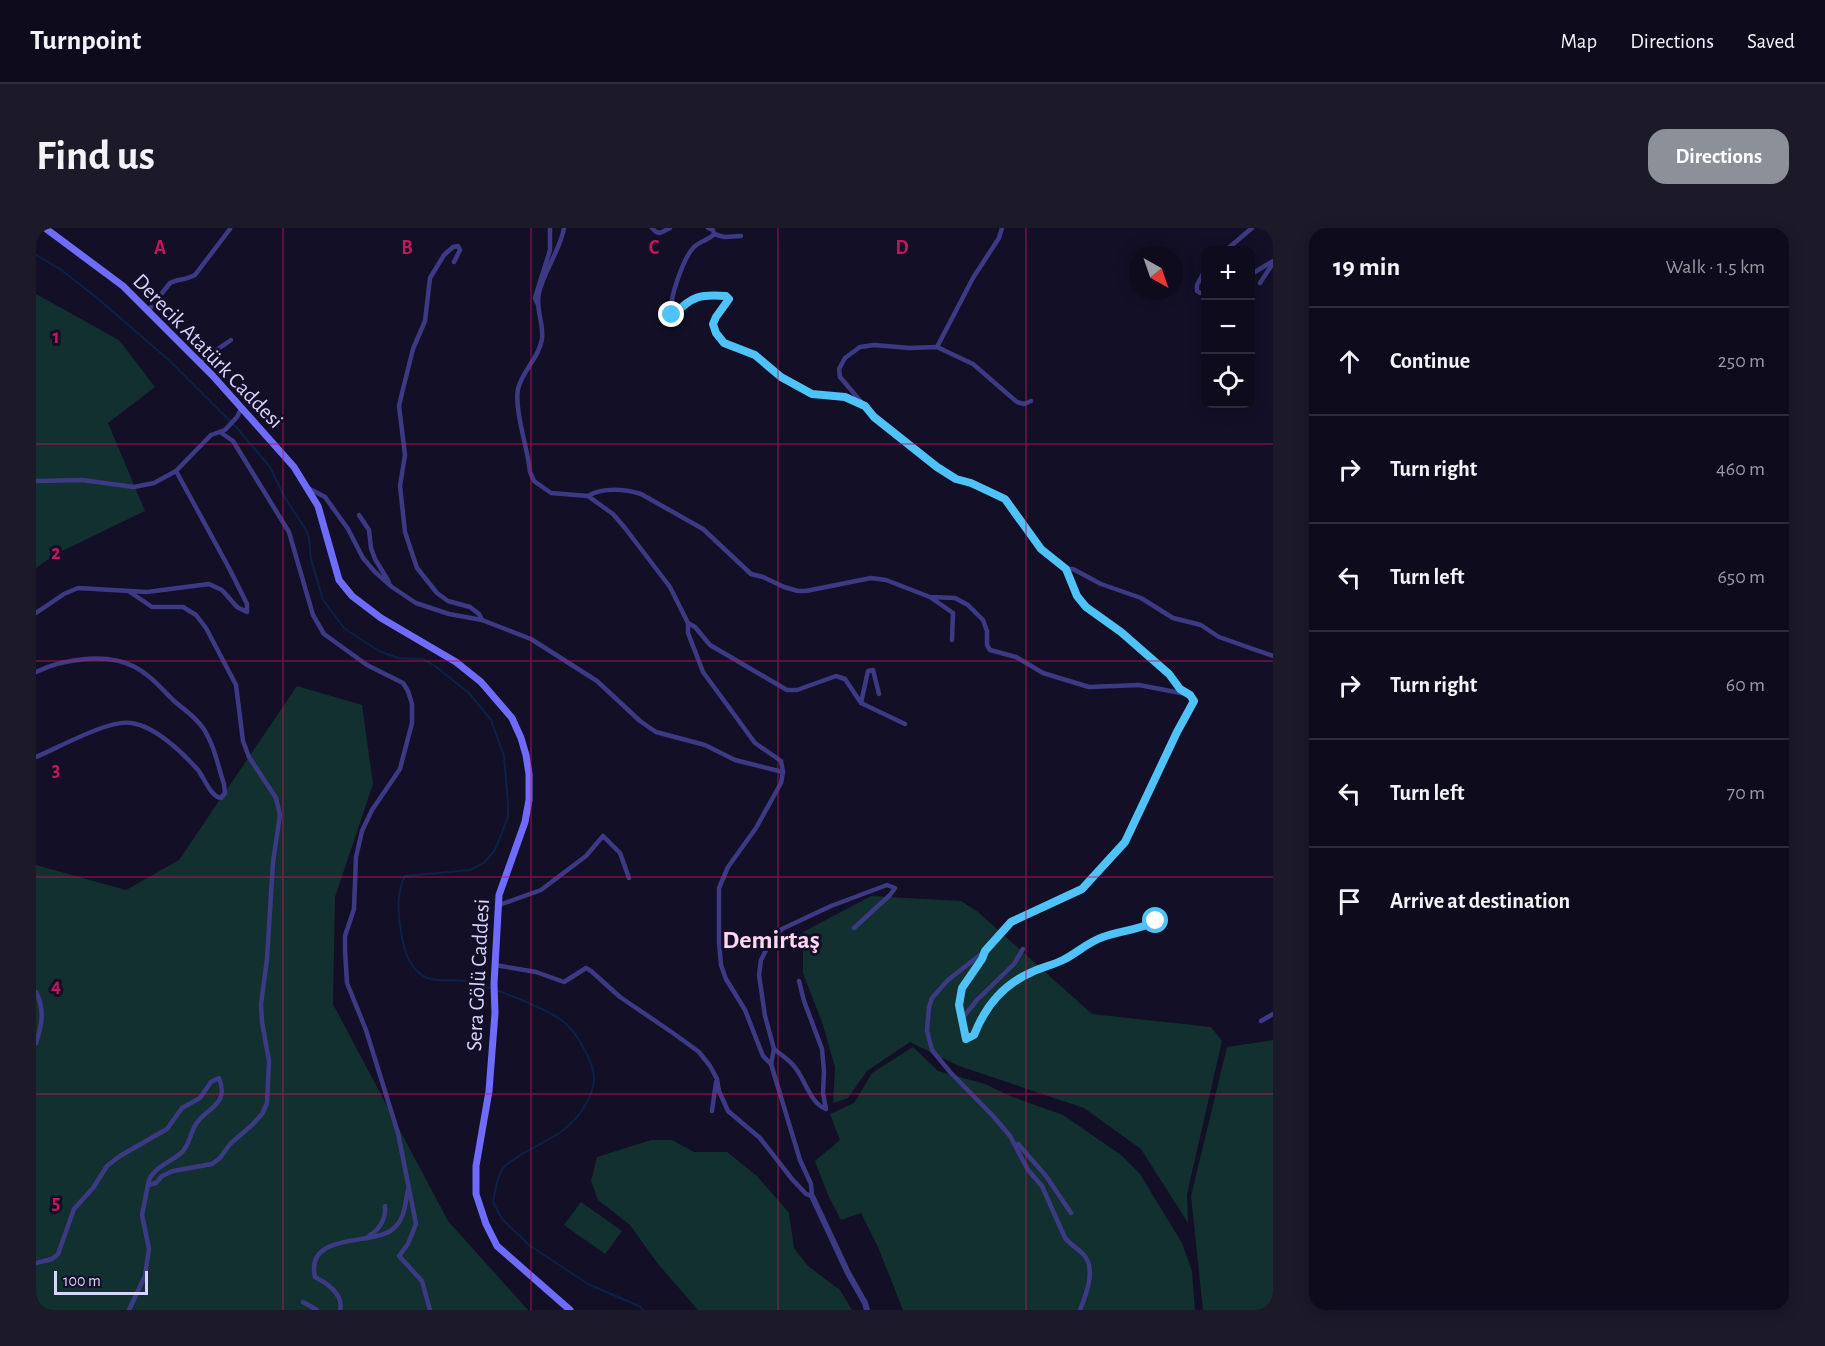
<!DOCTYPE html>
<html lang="en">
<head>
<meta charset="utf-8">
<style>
	:root { --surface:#0e0b1c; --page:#1c1929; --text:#f1f3f6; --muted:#9b9ba3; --line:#2e2b3b; --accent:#8c9099 }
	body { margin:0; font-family:"Alegreya Sans",sans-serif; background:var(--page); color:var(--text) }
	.controls { position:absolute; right:18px; top:18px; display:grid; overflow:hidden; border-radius:12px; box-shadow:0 3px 15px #0003 }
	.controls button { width:54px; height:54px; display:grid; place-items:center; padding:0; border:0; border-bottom:2px solid var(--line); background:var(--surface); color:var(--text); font:30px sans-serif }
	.compass { position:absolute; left:1093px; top:18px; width:54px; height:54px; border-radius:50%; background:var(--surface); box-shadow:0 3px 15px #0003; rotate:140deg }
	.scale { position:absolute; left:18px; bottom:15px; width:94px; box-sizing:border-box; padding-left:6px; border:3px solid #d9d4ff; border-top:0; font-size:16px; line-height:21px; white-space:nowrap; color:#d9d4ff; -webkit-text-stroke:4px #130f26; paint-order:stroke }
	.stop { position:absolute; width:18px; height:18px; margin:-14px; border:4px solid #4fc3f7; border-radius:50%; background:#fff }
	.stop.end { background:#4fc3f7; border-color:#fff; box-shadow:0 2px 6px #0008 }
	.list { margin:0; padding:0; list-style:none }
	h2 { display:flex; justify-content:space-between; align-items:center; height:78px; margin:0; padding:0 24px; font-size:26px }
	h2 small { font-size:20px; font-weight:400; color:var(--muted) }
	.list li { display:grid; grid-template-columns:39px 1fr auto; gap:18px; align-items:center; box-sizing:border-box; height:108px; padding:0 24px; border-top:2px solid var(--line) }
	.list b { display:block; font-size:22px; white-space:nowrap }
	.list em { font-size:20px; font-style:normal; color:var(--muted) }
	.icon { flex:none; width:33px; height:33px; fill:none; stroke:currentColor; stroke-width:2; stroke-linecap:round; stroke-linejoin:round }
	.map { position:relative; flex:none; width:1237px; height:1082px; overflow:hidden; border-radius:18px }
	header { display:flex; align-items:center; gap:36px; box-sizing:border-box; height:84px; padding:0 30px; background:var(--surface); border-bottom:2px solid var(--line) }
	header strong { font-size:28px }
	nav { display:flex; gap:33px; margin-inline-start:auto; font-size:21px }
	.intro { display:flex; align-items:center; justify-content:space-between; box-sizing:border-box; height:144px; padding:0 36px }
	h1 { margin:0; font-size:42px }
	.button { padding:15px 27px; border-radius:18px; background:var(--accent); color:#fff; font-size:21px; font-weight:700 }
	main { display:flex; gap:36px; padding:0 36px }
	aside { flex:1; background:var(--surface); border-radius:18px; box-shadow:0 3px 15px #0003 }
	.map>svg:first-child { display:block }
</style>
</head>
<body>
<header>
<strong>Turnpoint</strong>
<nav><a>Map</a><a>Directions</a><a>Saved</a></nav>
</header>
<div class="intro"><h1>Find us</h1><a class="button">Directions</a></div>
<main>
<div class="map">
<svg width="1237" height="1082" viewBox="0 0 1237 1082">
	<rect width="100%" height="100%" fill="#130f26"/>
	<!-- green -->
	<g fill="#12302f">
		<polygon points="0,66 83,112 119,159 72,195 109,283 20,326 0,340"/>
		<polygon points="261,458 326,477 337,556 299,669 297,776 412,993 492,1082 0,1082 0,637 90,662 143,632"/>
		<polygon points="835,668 925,673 942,684 1056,786 1175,799 1186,813 1151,966 1152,995 1105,921 1048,880 923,838 874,814 831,843 812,870 797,875 799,839 786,794 767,745 767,704"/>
		<polygon points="1237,812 1237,1082 1167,1082 1155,968 1191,819"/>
		<polygon points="877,819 902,843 949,856 974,868 1027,887 1085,927 1104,946 1146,1015 1156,1043 1159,1082 867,1082 842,1019 825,985 805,992 792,967 779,933 804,912 794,886 818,875 836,845"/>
		<polygon points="615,912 636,912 658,924 691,924 721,948 753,985 758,1020 772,1038 804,1062 816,1082 662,1082 622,1036 594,997 562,972 555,953 561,929"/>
		<polygon points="545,974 586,1003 569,1026 528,997"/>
	</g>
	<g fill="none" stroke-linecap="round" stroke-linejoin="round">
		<!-- stream -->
		<path stroke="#0c2248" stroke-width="2" d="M 0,27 L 24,41 L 60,69 L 134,133 L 201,200 L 234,239 L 248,268 L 270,302 L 273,310 L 275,331 L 287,372 L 309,401 L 343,423 L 362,430 L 387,431 L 399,438 L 433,465 L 455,492 L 468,528 L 472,575 L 472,589 L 459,622 L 448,635 L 434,642 L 369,648 C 361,663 362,680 364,697 C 366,712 369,731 381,743 C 395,757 412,750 429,753 C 449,756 515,782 529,795 C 541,805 558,835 558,850 C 558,870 541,892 526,903 C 514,912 499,918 486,926 C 481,930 472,934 468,939 C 461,948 459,963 457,974 L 466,991 L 493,1017 L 552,1056 L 603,1078 L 607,1082"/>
		<!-- minor -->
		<g stroke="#3d3a85" stroke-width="4.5">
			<path d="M 528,0 C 524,23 508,42 503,65 C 499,80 508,95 506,111 C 503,130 486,143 482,161 C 478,182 492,221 494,244 L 498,253 L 515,265 L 552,268 L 577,286 L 589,300 L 634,359 L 652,395 L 652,405 L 667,444 L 719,515 L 745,533 L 747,544 L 745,555 L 720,600 L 692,639 L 683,660 L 683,714 L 685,737 L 690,751 L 709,782 L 727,828 L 735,836"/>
			<polyline points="616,0 620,4 624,5 634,0"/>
			<path d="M 672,0 L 677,2 L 678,6 C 673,12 664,13 658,19 C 648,29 631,74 636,88 L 638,87 C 655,68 665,66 690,68 L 693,71 L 680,89 L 677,96 L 680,106 L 688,115 L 719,127 L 745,149 L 776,166 L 809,169 L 826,177"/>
			<polyline points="678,6 688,9 705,8"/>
			<polyline points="1190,22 1216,0"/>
			<polyline points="418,34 424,22 422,18 417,19 408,27 394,50 389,93 377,121 367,161 363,178 369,227 364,258 369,304 381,340 401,365 412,373 434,379 443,386 446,392"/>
			<polyline points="1170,40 1161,57 1161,63 1164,65 1170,64"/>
			<polyline points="1214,47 1237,33"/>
			<polyline points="1224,55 1237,35"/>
			<polyline points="501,75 499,70 514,22 514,0"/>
			<path d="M 112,83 L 134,55 C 142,51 150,52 159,47 L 194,1"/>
			<polyline points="901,119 937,50 963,10 966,0"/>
			<polyline points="163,134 195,112"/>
			<path d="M 995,173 L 988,176 L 981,174 L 937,136 L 901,119 L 874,120 L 838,117 L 824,119 L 809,130 L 803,141 L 804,149 L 838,189 L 901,239 L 920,251 L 935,255 L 969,271 L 1005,321 L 1030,341 L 1041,368 L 1050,379 L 1085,404 L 1133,446 L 1145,461 L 1154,467 L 1158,473 L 1141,504 L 1089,614 L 1045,661 L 975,694 L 949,723 L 912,752 L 896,770 L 893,779 L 891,803 L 896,822 L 914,844 L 958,889 L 974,908 L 992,942 L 1006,958 L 1029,1010 C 1035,1017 1041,1020 1047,1026 C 1061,1040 1050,1067 1044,1082"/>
			<polyline points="184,204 197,213 253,304 277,387 288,406 331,437 367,455 372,463 376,476 376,495 364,541 336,582 326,603 320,629 318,681 309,708 309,722 311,755 330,802 362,905 380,996 372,1016 363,1028 386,1053 394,1082"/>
			<polyline points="0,253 46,252 98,259 118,255 140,243 175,207 189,202 201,189 205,181"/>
			<polyline points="272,260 289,269 312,301 327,330 339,344 356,359 380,375 413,386 446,392 495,411 561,453 604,493 620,504 669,517 699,532 747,544"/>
			<path d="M 552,268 C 566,259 589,261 605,266 L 667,301 L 715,346 L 727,349 L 748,359 L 762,363 L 770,363 L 835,350 L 850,352 L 894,369 L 919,370 L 932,377 L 947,392 L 951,403 L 951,417 L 954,422 L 980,429 L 1007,445 L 1053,459 L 1103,457 L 1150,466"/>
			<polyline points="323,287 333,302 335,320 339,331 353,354"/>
			<polyline points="1030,341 1037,341 1065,356 1105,370 1137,390 1165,397 1183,409 1237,428"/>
			<polyline points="894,369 917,385 916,412"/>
			<polyline points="0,385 28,366 42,360 111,364 173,356 186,362 201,379 211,384 211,376 193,340 140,243"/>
			<polyline points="652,395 659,399 674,417 751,462 761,462 800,448 809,451 825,475 869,496"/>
			<path d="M 0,444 C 27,431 71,424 99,439 C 114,447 125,460 137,472 C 147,481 159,488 167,500 C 178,516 182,538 188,556 L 189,565 L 185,570 C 174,568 169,551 162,542 C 147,525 119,498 95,495 C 73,491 22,520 0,529"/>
			<polyline points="825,475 832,443 837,442 843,466"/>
			<polyline points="463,677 505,662 550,628 567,608 584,625 593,650"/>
			<path d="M 948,725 L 926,761 L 923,777 L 930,811 L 938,807 C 948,779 968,756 996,744 C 1006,739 1017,737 1027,732 C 1041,725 1052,714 1067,709 C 1084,703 1103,702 1120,693"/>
			<polyline points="459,737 500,744 528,754 550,740 555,743 584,769 637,805 663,824 674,838 681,851 683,863 692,883 724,910 756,951 770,966 776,968"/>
			<path d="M 0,764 C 9,782 6,796 0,815"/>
			<polyline points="925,792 941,772 978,736 987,721"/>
			<polyline points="1225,793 1237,786"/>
			<path d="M 738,821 C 744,826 752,831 757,837 C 769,849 773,875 790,881 L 787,865 L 788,843 L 786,821 L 768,773 L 763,753"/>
			<polyline points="676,883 680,854"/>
			<polyline points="982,916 1010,948 1035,985"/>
			<polyline points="776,968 775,956 764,932 735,836 738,821 729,788 723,747 725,732 736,710 746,701 795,678 851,657 859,660 854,667 818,700"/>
			<path d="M 333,1008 C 344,1001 350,992 349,978"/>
			<path d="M 0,1035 L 16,1031 L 22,1026 L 38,981 L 57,960 L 71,938 L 84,928 L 131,901 L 146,880 L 164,870 L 175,854 L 183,850 C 194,877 171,879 160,896 C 154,905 154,917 145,925 C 135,934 113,941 112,957 L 120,955 L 126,948 L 137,943 L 176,936 L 184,930 L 194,916 L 216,897 L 226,886 L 231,875 L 233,833 L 226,794 L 225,776 L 231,731 L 237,634 L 244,587 L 240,570 L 213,529 L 207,513 L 200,457 L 170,400 L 160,387 L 147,379 L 116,379 L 94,364"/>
			<polyline points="267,1074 281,1082"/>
			<polyline points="93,1082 109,1048 113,1021 106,987 112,957"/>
			<path d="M 304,1082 C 308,1067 291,1055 279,1049 C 269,1003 338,1018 357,1001 C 369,991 369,976 372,962"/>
		</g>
		<!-- tertiary -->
		<polyline stroke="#3d3a85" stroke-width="6" points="776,968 812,1045 829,1075 831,1082"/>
		<!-- secondary -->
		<polyline stroke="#6f6bff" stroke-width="7" points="9,0 87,58 177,148 258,239 282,278 303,352 316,368 345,390 420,434 445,454 476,490 485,510 490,527 493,546 493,572 489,594 463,667 458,756 459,785 453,863 440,938 440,966 450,996 461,1018 534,1082"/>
	</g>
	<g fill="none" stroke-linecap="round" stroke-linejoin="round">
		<!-- route -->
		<path stroke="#4fc3f7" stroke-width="8" d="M 636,87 L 638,87 C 655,68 665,66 690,68 L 693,71 L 680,89 L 677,96 L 680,105 L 688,115 L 719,127 L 745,149 L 776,166 L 809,169 L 829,178 L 838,189 L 901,239 L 920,251 L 935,255 L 969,271 L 1005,321 L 1030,341 L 1041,368 L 1050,379 L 1085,404 L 1133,446 L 1144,461 L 1154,467 L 1158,473 L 1141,504 L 1089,614 L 1046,661 L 975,694 L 949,723 L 946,731 L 926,760 L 923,777 L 930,811 L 938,807 C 949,779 968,756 996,744 C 1006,739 1017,737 1027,732 C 1041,725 1052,714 1067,709 C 1084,703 1103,702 1120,693"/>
	</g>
	<!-- grid -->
	<path fill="none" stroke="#c2185b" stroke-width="1.5" stroke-opacity="0.55" d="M 247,0 L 247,1082M 495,0 L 495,1082M 742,0 L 742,1082M 990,0 L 990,1082M 0,216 L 1237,216M 0,433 L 1237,433M 0,649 L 1237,649M 0,866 L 1237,866"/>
	<g text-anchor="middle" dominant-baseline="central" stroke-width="6" stroke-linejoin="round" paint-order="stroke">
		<!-- street labels -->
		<g font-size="22" fill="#d9d4ff" stroke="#130f26">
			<text transform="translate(172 123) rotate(46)">Derecik Atatürk Caddesi</text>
			<text transform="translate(442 747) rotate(-87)">Sera Gölü Caddesi</text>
		</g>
		<!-- quarter labels -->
		<g font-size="26" font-weight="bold" fill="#ffd6f0" stroke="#130f26">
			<text x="735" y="712">Demirtaş</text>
		</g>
	</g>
	<g font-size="20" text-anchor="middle" font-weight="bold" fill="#c2185b" stroke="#130f26" stroke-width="6" stroke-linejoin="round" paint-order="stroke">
		<text x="124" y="26">A</text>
		<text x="371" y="26">B</text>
		<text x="618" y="26">C</text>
		<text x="866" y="26">D</text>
		<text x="20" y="115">1</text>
		<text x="20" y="331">2</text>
		<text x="20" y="548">3</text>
		<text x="20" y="764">4</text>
		<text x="20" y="981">5</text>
	</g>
</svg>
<div class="controls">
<button>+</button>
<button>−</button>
<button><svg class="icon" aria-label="locate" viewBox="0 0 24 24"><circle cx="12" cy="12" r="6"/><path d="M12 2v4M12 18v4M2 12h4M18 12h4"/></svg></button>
</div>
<svg class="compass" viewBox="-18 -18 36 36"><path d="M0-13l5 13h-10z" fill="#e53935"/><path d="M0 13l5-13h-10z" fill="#9b9ba3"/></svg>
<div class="scale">100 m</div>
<div class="stop" style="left:1120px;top:693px"></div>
<div class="stop end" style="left:636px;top:87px"></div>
</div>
<aside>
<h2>19 min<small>Walk · 1.5 km</small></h2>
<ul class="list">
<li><svg class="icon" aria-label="ahead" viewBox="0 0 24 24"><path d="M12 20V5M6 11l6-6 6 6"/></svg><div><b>Continue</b></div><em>250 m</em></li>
<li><svg class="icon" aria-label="right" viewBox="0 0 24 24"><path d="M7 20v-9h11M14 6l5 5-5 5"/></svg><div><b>Turn right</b></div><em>460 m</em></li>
<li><svg class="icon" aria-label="left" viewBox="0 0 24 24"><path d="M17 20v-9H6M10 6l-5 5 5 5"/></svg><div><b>Turn left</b></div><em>650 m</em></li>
<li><svg class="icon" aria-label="right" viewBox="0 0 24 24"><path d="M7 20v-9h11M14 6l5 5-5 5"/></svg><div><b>Turn right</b></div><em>60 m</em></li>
<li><svg class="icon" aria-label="left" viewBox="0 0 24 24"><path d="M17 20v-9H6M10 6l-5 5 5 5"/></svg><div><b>Turn left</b></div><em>70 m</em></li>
<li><svg class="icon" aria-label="arrive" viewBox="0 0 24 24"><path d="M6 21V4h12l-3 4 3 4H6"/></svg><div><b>Arrive at destination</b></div></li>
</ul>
</aside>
</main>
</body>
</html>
